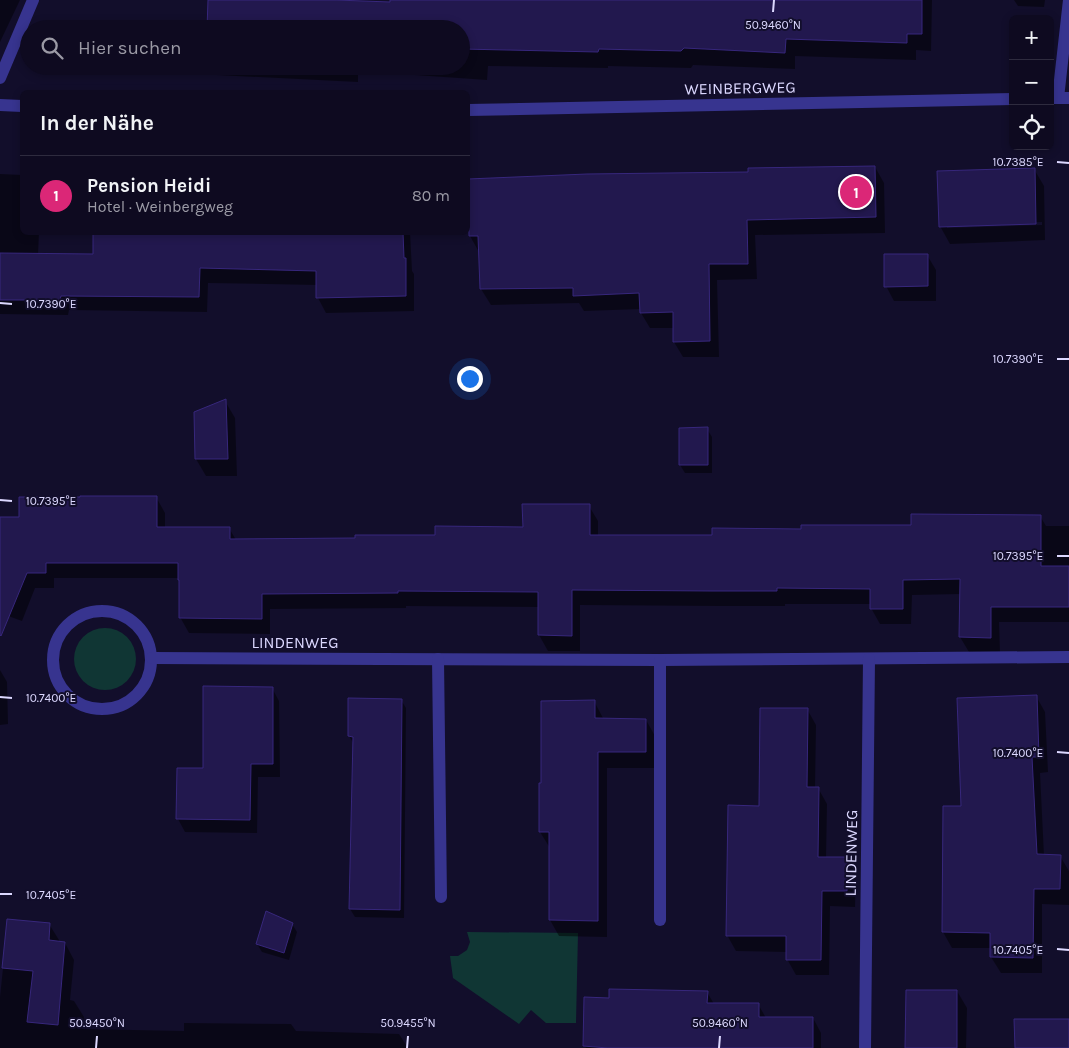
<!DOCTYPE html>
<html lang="de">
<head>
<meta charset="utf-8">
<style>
	:root { --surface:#0e0a20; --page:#1c182d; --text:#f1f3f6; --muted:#9b9aa5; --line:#2e2b3e; --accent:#db2777 }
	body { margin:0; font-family:Karla,sans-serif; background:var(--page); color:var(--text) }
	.controls { position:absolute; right:15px; top:15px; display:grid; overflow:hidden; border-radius:8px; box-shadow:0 2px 8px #0003 }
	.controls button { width:45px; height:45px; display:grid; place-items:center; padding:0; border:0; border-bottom:1px solid var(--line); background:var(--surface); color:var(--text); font:25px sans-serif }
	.you { position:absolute; left:469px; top:378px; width:18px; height:18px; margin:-12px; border:4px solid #fff; border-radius:50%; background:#1a73e8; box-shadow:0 0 0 8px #1a73e833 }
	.badge { display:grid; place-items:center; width:32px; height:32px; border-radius:50%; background:var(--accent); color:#fff; font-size:16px; font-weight:700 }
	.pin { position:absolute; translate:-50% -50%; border:2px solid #fff; box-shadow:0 1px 5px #0006 }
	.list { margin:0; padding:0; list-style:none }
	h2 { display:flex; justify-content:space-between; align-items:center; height:65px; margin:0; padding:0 20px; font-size:21px }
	h2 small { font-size:16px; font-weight:400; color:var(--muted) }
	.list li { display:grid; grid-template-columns:32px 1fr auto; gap:15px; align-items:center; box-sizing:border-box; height:80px; padding:0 20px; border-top:1px solid var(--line) }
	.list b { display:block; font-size:19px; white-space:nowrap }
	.list p { margin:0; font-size:16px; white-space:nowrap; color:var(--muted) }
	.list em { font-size:16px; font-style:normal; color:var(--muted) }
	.icon { flex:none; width:28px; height:28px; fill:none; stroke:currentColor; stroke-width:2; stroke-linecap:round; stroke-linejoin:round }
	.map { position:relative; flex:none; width:1069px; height:1048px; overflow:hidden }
	.search { position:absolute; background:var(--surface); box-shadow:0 2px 8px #0003; left:20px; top:20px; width:450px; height:55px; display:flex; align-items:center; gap:12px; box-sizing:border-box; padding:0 18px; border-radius:28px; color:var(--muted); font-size:19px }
	.panel { position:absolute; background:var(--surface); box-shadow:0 2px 8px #0003; left:20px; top:90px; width:450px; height:145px; border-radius:8px }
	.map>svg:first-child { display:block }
</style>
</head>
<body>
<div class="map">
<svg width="1069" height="1048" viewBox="0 0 1069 1048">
	<rect width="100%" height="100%" fill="#120e2b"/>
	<!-- green -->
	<g fill="#103634">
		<circle cx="105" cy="659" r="31"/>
		<polygon points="467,932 578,933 576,1023 546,1023 531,1010 519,1024 453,978 450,956 458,956 467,950 470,942"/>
	</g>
	<!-- shadow -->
	<g fill="#0007" fill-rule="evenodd">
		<polygon points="0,0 20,0 0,42"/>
		<polygon points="209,0 315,0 391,4 391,0 932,0 931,51 916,50 916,60 795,56 795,69 693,65 691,68 608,66 608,68 488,66 487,80 358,71 358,82 217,75 212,66 461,66 461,29"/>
		<polygon points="1014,0 1045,0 1044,7 1018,6"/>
		<polygon points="875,167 884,183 885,233 755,235 757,279 717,280 719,357 683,357 674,342 674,328 650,328 641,313 641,309 584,311 579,303 491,305 481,289 479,252 470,236 468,180 581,175 750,173"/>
		<path d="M 1034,169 L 1044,186 L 1045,240 L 950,244 L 940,226 ZM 1042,222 L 1042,225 L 947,228 L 947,225 Z"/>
		<polygon points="0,174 22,175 22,232 39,232 38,255 94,255 311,235 311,232 410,232 412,271 414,274 414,311 326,313 318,298 318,285 208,283 207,312 69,310 68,315 0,314"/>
		<polygon points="927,255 936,270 936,301 894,301 886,286"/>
		<polygon points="225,401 235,418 237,476 206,476 196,459"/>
		<polygon points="707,429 712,437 712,473 685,473 680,465"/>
		<polygon points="156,497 165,513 165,528 229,528 236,540 356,539 437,537 524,528 589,506 598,521 598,536 713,537 802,530 912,526 1040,516 1046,526 1069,526 1069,622 999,622 1000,653 969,652 960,637 961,594 912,595 911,624 880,624 871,608 872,604 785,604 785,606 721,606 580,605 580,651 548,651 539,635 540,607 406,606 406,608 270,609 270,634 189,633 180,617 180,582 179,578 54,578 54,588 35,588 22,621 0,613 0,518 20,518"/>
		<polygon points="0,670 7,682 8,724 0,725"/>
		<polygon points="272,688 279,701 280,777 258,777 257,833 185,832 178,819 204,769"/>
		<polygon points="1036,696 1045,712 1048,772 1040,773 1044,856 1060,856 1069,871 1069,905 1042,904 1042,973 1001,973 991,957 992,948 952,948 943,932 963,807"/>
		<polygon points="401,700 406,708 404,918 355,917 350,909 354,744 349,736"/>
		<polygon points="594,701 604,720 646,720 655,736 655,768 607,768 607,937 559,936 550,920 550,848 540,832"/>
		<polygon points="807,709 816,725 815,788 818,788 827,804 826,858 847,858 856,874 855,907 830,906 829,975 796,975 787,959 787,952 736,951 727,935 760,807"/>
		<polygon points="8,920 49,924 59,940 59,943 65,943 74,960 70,1000 74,1001 84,1017 82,1029 184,1031 184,1023 291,1024 296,1031 399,1034 408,1048 0,1048 0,997"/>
		<polygon points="292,924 297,932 289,960 262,952 257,944"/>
		<polygon points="957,991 967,1008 966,1048 906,1048"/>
		<polygon points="707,992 714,1004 758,1004 766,1018 813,1018 821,1033 821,1048 586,1048 585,1046 585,998 610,999"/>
	</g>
	<!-- building -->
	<g fill="#22184e" stroke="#37277c">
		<polygon points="208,0 336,0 390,2 390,0 922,0 922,34 907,34 907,43 786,39 785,53 684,48 681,51 599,49 598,52 461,49 461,29 207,29"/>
		<polygon points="875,166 876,217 747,220 748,264 709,264 710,341 673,342 673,312 640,313 639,293 573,296 573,288 480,289 478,236 469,236 468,179 587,174 748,172 748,168"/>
		<polygon points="1035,168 1036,224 939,227 937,171"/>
		<polygon points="93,232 253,232 309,234 309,232 403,232 404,258 406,258 406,296 316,298 316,271 200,268 199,297 61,296 60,300 0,300 0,253 93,254"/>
		<polygon points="884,254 928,254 928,286 884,287"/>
		<polygon points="226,399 228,459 195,459 194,412"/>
		<polygon points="708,427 708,465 679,465 679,428"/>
		<polygon points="80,496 157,496 157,527 230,527 230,539 355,538 355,535 435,535 435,526 523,527 522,504 590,504 590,535 712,535 712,528 801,529 801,525 911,525 911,514 1041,515 1041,566 1069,566 1069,607 991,607 991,638 959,637 960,579 903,580 903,609 870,609 870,589 777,588 777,591 712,591 572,590 572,636 538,635 538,592 398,591 398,593 262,594 262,619 179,618 179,580 178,580 178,563 46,563 46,573 27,573 1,636 0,635 0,517 19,517 19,497 80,497"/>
		<polygon points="203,686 273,687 273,764 251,764 250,820 176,819 177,768 203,768"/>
		<polygon points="1037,695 1039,757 1032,757 1037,854 1061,855 1060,889 1034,889 1033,958 990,957 990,933 942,932 943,806 961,806 957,698"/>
		<polygon points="348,698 402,699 400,910 349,909 353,737 348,736"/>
		<polygon points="595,700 595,718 646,719 646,752 598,752 598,921 549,920 549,832 539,832 539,783 541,783 541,701"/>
		<polygon points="760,708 808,708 807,787 819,787 818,857 847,857 847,891 822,891 821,960 786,960 786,936 726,936 728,805 759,806"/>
		<polygon points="266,911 293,923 284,953 256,944"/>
		<polygon points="7,919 50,923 49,940 65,942 58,1025 27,1022 33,971 2,968"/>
		<polygon points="609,989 708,991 707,1003 759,1003 759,1017 813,1017 813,1048 608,1048 583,1046 584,997 609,998"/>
		<polygon points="906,990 957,990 957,1048 905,1048"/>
		<polygon points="1014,1019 1069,1019 1069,1048 1015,1048"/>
	</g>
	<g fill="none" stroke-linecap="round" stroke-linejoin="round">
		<!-- lane -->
		<g stroke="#37348f" stroke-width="12">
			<polyline points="0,78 33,0"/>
			<polyline points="1058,98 1069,0"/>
		</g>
		<!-- street -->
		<g stroke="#37348f" stroke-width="12">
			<polyline points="1050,98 1069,98"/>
			<polyline points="0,105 22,106"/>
			<polyline points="468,110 1013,99"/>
			<circle cx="102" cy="660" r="49"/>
			<polyline points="152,658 660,660 1069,657"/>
			<polyline points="438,659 441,897"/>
			<polyline points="660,660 660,920"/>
			<polyline points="865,1048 869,659"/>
		</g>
	</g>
	<!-- ticks -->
	<path fill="none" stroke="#dcd8ff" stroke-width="2" d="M 773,12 L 774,0M 1057,162 L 1069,163M 0,303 L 12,304M 1057,359 L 1069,359M 0,500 L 12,501M 1057,556 L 1069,556M 0,697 L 12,698M 1057,752 L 1069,753M 0,894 L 12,894M 1057,949 L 1069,950M 96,1048 L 97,1036M 407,1048 L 408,1036M 719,1048 L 720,1036"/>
	<g text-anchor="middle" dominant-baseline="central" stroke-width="4" stroke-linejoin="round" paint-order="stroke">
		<!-- street labels -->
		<g font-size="16" fill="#dcd8ff" stroke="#120e2b">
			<text transform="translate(740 88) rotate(-1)">WEINBERGWEG</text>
			<text x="295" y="642">LINDENWEG</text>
			<text transform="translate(851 853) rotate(-89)">LINDENWEG</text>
		</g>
	</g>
	<g font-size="12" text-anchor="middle" fill="#dcd8ff" stroke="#120e2b" stroke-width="4" stroke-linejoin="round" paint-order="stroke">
		<text x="773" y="29">50.9460°N</text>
		<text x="1018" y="166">10.7385°E</text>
		<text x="51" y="308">10.7390°E</text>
		<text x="1018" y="363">10.7390°E</text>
		<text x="51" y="505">10.7395°E</text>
		<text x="1018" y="560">10.7395°E</text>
		<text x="51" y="702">10.7400°E</text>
		<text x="1018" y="757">10.7400°E</text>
		<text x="51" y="899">10.7405°E</text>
		<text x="1018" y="954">10.7405°E</text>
		<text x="97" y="1027">50.9450°N</text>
		<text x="408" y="1027">50.9455°N</text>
		<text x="720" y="1027">50.9460°N</text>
	</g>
</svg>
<div class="controls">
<button>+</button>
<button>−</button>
<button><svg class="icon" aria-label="locate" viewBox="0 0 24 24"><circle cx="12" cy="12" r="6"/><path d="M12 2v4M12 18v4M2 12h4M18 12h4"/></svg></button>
</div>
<div class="you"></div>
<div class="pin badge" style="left:856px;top:192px">1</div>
<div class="search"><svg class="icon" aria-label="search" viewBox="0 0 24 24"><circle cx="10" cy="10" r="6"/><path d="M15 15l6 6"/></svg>Hier suchen</div>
<section class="panel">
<h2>In der Nähe<small></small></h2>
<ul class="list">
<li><span class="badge">1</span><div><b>Pension Heidi</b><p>Hotel · Weinbergweg</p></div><em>80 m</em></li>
</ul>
</section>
</div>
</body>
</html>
